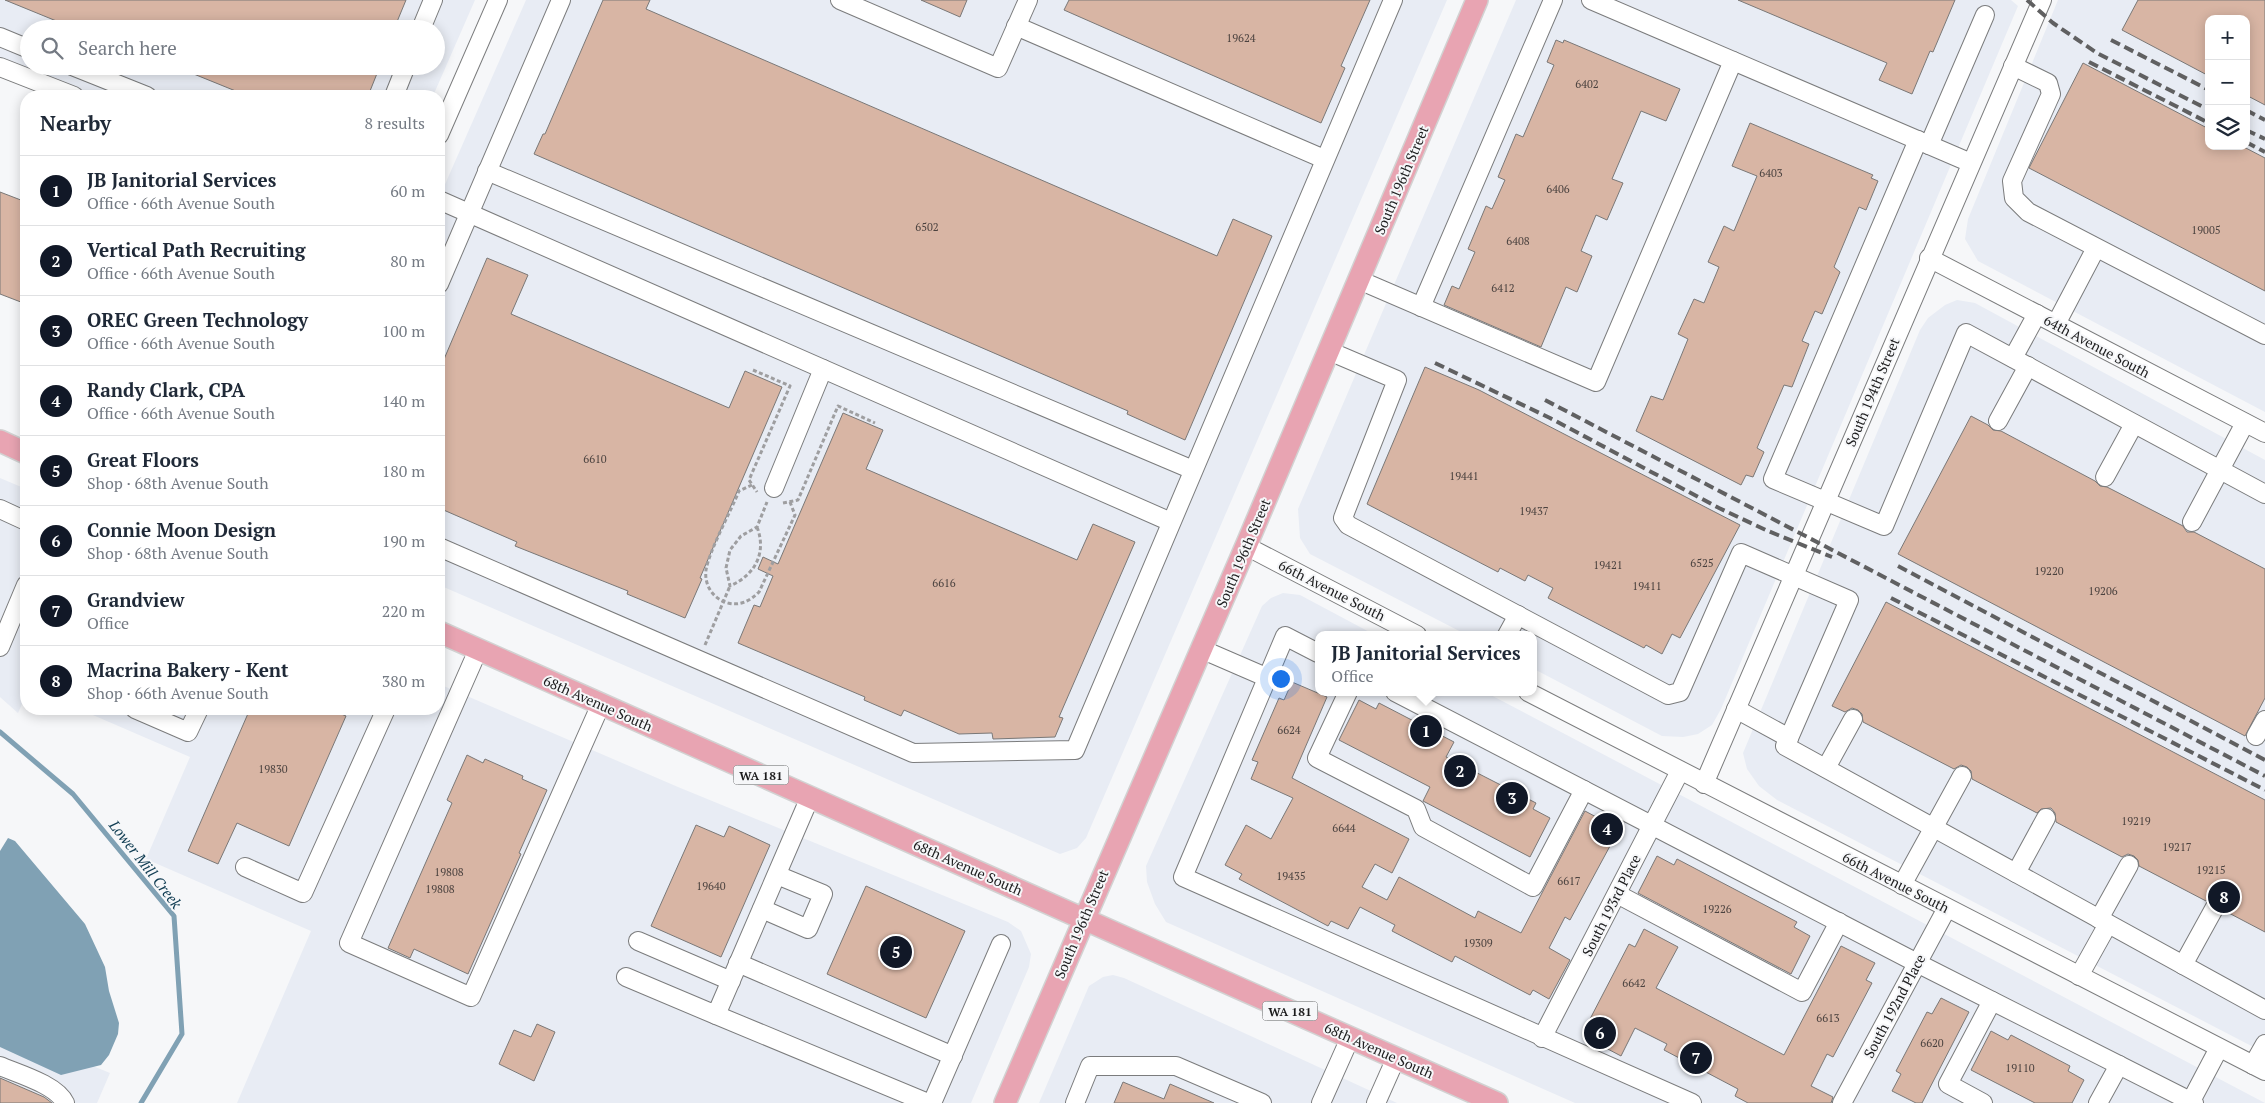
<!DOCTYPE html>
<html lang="en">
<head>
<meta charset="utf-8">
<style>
	:root { --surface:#fff; --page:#f2f2f3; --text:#1f2937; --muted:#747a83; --line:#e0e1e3; --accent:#111827 }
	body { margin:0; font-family:"PT Serif",serif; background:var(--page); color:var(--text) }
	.controls { position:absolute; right:15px; top:15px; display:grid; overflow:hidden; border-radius:10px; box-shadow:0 2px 12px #0003 }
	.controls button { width:45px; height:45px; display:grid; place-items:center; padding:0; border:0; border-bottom:1px solid var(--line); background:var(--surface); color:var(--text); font:25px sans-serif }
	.you { position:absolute; left:1280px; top:678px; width:18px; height:18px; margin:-12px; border:4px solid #fff; border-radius:50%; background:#1a73e8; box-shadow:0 0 0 8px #1a73e833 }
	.badge { display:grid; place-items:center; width:32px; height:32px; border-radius:50%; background:var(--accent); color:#fff; font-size:16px; font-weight:700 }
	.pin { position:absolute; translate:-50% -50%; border:2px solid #fff; box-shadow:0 1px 5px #0006 }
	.popup { position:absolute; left:1315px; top:631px; width:222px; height:65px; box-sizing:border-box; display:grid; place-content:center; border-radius:10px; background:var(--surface); filter:drop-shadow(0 1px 4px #0005); font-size:16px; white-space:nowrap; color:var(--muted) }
	.popup b { font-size:19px; color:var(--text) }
	.popup::after { content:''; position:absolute; left:50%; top:100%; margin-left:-10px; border:10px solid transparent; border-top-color:var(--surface) }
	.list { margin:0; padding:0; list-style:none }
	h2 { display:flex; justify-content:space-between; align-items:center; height:65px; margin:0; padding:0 20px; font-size:21px }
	h2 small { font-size:16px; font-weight:400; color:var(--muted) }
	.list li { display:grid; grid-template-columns:32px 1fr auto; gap:15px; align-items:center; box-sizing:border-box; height:70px; padding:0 20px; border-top:1px solid var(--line) }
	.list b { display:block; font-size:19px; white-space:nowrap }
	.list p { margin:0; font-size:16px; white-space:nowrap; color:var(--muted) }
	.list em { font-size:16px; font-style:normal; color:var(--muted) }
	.icon { flex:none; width:28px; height:28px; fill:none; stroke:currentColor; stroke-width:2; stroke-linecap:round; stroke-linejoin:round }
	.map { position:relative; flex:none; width:2265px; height:1103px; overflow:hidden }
	.search { position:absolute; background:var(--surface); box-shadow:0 2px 12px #0003; left:20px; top:20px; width:425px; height:55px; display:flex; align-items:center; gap:12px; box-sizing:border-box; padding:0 18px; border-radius:28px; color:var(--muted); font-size:19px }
	.panel { position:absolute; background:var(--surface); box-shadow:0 2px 12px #0003; left:20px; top:90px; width:425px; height:625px; border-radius:20px }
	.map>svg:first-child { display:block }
</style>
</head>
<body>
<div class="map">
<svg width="2265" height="1103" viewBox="0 0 2265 1103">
	<rect width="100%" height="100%" fill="#f6f7f9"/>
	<!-- built -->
	<g fill="#e8ecf4" fill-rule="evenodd">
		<path d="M 0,0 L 475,0 L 433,96 L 92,96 L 0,59 ZM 29,29 L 436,29 L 436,66 L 29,66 Z"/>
		<polygon points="526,0 1447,0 1086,838 1077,848 1060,854 439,585 439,198"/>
		<polygon points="1516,0 2011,0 2018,6 1721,709 1712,725 1698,734 1683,737 1662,736 1534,669 1534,635 1467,635 1310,554 1300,538 1298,509"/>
		<path d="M 2058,0 L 2265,0 L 2265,412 L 1978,261 L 1965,239 L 1968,219 ZM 2209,19 L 2246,19 L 2246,146 L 2209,146 Z"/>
		<polygon points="1957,300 1975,303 2265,460 2265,1053 1777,800 1759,786 1747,769 1743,753 1920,330 1928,318 1945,305"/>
		<polygon points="0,478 26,489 26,695 18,713 0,697"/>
		<polygon points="1283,593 1300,595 1375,635 1318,635 1318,692 1485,692 2265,1103 1575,1103 1166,922 1155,904 1147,882 1146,866 1262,606 1271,598"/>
		<polygon points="439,684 678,787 1008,922 1021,931 1031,954 1029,967 971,1103 237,1103 311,931 146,859 190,757 79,709 439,709"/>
		<polygon points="1113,975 1124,978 1397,1103 1039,1103 1089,986 1103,977"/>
		<polygon points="0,1028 110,1073 97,1103 0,1103"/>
	</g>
	<!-- water -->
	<polygon fill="#80a1b4" points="8,838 15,841 85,924 105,967 109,991 119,1023 118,1034 109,1055 101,1065 61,1075 0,1047 0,851"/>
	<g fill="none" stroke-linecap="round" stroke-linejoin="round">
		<!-- stream -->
		<polyline stroke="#80a1b4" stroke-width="5" points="0,732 73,794 174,916 182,1034 141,1103"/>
	</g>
	<!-- building -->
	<g fill="#d8b5a4" stroke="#7a7877">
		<polygon points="5,0 406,0 394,29 76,29"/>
		<polygon points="603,0 650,0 646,9 1217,256 1233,219 1272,236 1185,440 1127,414 1128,411 534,154 543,134 545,134"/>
		<polygon points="921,0 967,0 960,17"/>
		<polygon points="1069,0 1370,0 1341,66 1345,68 1321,123 1064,10"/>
		<polygon points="1738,0 1955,0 1933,52 1930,51 1912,94 1879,80 1887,63"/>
		<polygon points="2138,0 2265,0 2265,105 2246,95 2246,19 2209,19 2209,76 2122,30"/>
		<polygon points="1556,40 1563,43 1564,40 1680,89 1666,121 1641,111 1612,179 1623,183 1607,220 1596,215 1581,251 1592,256 1577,292 1566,287 1541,347 1444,305 1452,286 1459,289 1475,252 1468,249 1486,206 1492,209 1505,180 1498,177 1516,134 1523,137 1554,65 1547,62"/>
		<polygon points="2083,63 2209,129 2209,146 2242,146 2265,158 2265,291 2029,168"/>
		<polygon points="174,66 380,66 368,96 248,96"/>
		<polygon points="1750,123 1873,175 1871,178 1878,181 1866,210 1859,207 1834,267 1840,272 1822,314 1815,311 1802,341 1809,344 1792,387 1784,385 1757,448 1764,452 1753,477 1746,475 1741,485 1636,431 1651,396 1663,400 1688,339 1678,334 1694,299 1704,303 1719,267 1708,262 1724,226 1734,231 1757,176 1732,166"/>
		<polygon points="0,192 26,202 26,304 0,294"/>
		<polygon points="487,258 528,275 511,314 729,408 745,371 782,387 700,578 702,579 685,618 627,594 628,591 515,546 517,542 439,508 439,371"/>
		<polygon points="1425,367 1479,390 1740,525 1680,638 1672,634 1662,654 1646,645 1644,648 1548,598 1553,588 1528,575 1525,581 1500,568 1498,572 1367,504"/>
		<polygon points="843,413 883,430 866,469 1077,560 1093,524 1135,542 1059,717 1063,718 1055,737 993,739 992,733 959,734 904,710 901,716 864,700 865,697 738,643 754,605 760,607 773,576 758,569 763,557 778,564"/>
		<polygon points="1971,416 1988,425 1993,430 2001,431 2095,481 2100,486 2107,487 2183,526 2187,532 2194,532 2265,569 2265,698 2245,736 1898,554"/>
		<polygon points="1886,602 2265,800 2265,932 2225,911 2224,902 2220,898 2214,896 2206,901 2139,866 2138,860 2134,856 2128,854 2122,857 2056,822 2055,813 2051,808 2041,809 2037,813 1972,779 1971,771 1967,767 1961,765 1954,769 1863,722 1862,714 1858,710 1852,708 1845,712 1832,706"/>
		<polygon points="1292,682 1327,697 1292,778 1409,839 1392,873 1375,864 1362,887 1387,900 1399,877 1475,918 1478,911 1521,933 1585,811 1613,826 1604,843 1610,846 1570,920 1565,917 1549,948 1570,960 1549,999 1533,990 1530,995 1455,956 1452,962 1392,931 1395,925 1360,907 1348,929 1331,921 1328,926 1239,879 1242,874 1225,865 1246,825 1271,839 1293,798 1251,779 1258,762 1252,760 1279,698 1284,700"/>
		<polygon points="1359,700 1376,709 1379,703 1454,742 1446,757 1536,803 1533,809 1550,818 1530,857 1423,801 1430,787 1339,740"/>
		<polygon points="250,709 329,709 346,716 289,846 237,823 218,864 188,851"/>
		<polygon points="467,755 483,763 485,759 523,776 522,779 547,790 519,853 521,854 468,974 414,949 410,958 388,948 452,803 447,800"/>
		<polygon points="696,825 724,837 729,826 770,845 721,957 651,926"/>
		<polygon points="1657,856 1674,865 1677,859 1797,922 1794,927 1810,936 1791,974 1638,893"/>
		<polygon points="866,886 965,931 926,1018 827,974"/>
		<polygon points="1644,929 1678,947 1656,988 1784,1055 1841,946 1875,963 1866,980 1872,983 1833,1057 1827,1054 1811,1086 1833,1097 1831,1103 1748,1103 1735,1096 1738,1089 1664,1050 1667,1044 1635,1028 1621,1056 1587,1038 1596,1021 1590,1019 1629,944 1635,947"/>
		<polygon points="1941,998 1969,1012 1922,1103 1916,1103 1892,1091 1901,1074 1896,1071 1927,1012 1932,1014"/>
		<polygon points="537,1024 555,1032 534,1081 499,1064 514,1030 531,1037"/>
		<polygon points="1991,1031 2008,1040 2011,1035 2070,1066 2068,1071 2084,1080 2072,1103 2035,1103 1971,1070"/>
		<polygon points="0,1078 44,1097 52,1103 0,1103"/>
		<polygon points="1123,1082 1164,1099 1170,1084 1214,1103 1114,1103"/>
	</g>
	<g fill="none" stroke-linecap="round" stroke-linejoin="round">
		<defs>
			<g id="minor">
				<polyline points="840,0 998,68 1028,0"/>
				<polyline points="1591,0 1971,163"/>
				<polyline points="1016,26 1324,159"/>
				<polyline points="421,29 433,0"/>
				<polyline points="0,37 29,49"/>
				<polyline points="72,66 147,96"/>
				<polyline points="2013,66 2048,83 2051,94 2012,181 2014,198 2028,212 2265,335"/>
				<polyline points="0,67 74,96"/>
				<polyline points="394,96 406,66"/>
				<polyline points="439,135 498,0"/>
				<polyline points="1918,140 1773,479 1884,526 1966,333 2265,494"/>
				<polyline points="1929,145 1985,15"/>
				<polyline points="487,171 1193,470"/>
				<polyline points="439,200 1171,522"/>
				<polyline points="1929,258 2265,433"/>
				<polyline points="1359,280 1596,382 1733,61"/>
				<polyline points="439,284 561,0"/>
				<polyline points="1421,307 1553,0"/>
				<polyline points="2056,324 2096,248"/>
				<polyline points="1329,351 1397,380 1346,510 1343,518 1348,525 1668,695 1680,692 1741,553 1849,600 1789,738"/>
				<polyline points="2013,358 2037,314"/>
				<polyline points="1998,421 2028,366"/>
				<polyline points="2105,477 2134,424"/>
				<polyline points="774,488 823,369"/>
				<polyline points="0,509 26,521"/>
				<polyline points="2192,522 2245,423"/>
				<polyline points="1246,546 1417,635"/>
				<polyline points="439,547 913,753 1075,750 1393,0"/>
				<polyline points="1507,635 1518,615"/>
				<polyline points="0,647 26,585"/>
				<polyline points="1201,649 1268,678"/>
				<polyline points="478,650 349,943 471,997 601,704"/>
				<polyline points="1318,653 1285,636 1183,877 1692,1103"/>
				<polyline points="1348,692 1317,758 1416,809 1423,827 1533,887 1584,790"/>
				<polyline points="1395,692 1917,963 2194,1103"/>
				<polyline points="1528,692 2265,1071"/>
				<polyline points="135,709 188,732 199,709"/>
				<polyline points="1736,709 1789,738 1785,746 2265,1010"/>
				<polyline points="2256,736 2265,720"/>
				<polyline points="1826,768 1853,719"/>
				<polyline points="1704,784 2042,0"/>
				<polyline points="245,867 303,893 386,709"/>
				<polyline points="2016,873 2046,818"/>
				<polyline points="1902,885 1962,776"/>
				<polyline points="1617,894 1802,992 1839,922"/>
				<polyline points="762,909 808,929 823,894 777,875"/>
				<polyline points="2099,919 2129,865"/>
				<polyline points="638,941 731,981"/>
				<polyline points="738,963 953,1056"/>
				<polyline points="2183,965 2215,907"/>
				<polyline points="2079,976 2108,924"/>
				<polyline points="626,977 716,1015 810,797"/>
				<polyline points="716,1015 928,1103"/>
				<polyline points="1542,1038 1680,771"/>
				<polyline points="2253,1065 2265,1044"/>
				<path d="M 0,1066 C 19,1074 57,1085 65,1103"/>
				<polyline points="932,1103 1001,944"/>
				<polyline points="1075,1103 1090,1066 1176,1066 1262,1103"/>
				<polyline points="1321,1103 1350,1038"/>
				<polyline points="1376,1103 1396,1058"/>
				<polyline points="1842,1103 1947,908"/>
				<polyline points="1983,1103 1948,1084 1992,1001"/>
				<polyline points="2098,1103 2119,1065"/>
				<polyline points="2190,1103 2219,1048"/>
			</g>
			<g id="major">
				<polyline points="0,441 26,453"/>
				<polyline points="439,632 1497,1103"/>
				<polyline points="1005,1103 1246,546 1477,0"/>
			</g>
		</defs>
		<!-- minor casing -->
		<use href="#minor" stroke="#7b7c7d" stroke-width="20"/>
		<!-- major casing -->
		<use href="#major" stroke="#d2d2d2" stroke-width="24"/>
		<!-- path -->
		<g stroke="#9e9ea0" stroke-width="3" stroke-dasharray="4 2.5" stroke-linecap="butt">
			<polyline points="753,370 790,386 749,480 757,492"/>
			<path d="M 752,485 L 739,491 C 731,511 709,551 706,570 C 704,585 713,599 728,603 C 740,606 750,601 759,592 L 795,515 L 790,502"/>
			<polyline points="783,503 798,500 838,406 875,423"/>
			<path d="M 757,527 C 767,553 755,575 730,586 L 726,568 L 730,550 L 741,536 L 757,527 L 767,502"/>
			<polyline points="705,645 730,586"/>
		</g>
		<!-- minor -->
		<use href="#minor" stroke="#fff" stroke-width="18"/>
		<!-- major -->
		<use href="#major" stroke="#e8a4b2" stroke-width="21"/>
		<!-- rail -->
		<g stroke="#606061" stroke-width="4" stroke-dasharray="10 5" stroke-linecap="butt">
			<polyline points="2027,0 2053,23 2097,53 2209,110"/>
			<polyline points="2111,40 2209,90"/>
			<polyline points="2089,62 2209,123"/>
			<polyline points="2246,110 2265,120"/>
			<polyline points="2246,130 2265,139"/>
			<polyline points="2246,142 2265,152"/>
			<polyline points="1435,363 1550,418 1719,508 1768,531 1832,557"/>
			<polyline points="1545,400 2265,776"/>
			<polyline points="1898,566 2265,760"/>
			<polyline points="1891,598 2265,790"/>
		</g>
	</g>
	<g text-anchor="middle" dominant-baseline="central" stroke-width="4" stroke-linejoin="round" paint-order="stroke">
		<!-- number labels -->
		<g font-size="11" fill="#4b423f">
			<text x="1241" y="38">19624</text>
			<text x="1587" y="84">6402</text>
			<text x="1771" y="173">6403</text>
			<text x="1558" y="189">6406</text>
			<text x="927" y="227">6502</text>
			<text x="2206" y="230">19005</text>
			<text x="1518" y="241">6408</text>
			<text x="1503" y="288">6412</text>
			<text x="595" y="459">6610</text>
			<text x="1464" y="476">19441</text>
			<text x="1534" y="511">19437</text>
			<text x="1702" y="563">6525</text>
			<text x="1608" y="565">19421</text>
			<text x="2049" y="571">19220</text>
			<text x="944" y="583">6616</text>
			<text x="1647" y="586">19411</text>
			<text x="2103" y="591">19206</text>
			<text x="1289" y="730">6624</text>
			<text x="273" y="769">19830</text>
			<text x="2136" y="821">19219</text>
			<text x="1344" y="828">6644</text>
			<text x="2177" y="847">19217</text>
			<text x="2211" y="870">19215</text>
			<text x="449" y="872">19808</text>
			<text x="1291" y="876">19435</text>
			<text x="1569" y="881">6617</text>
			<text x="711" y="886">19640</text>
			<text x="440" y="889">19808</text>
			<text x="1717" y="909">19226</text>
			<text x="1478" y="943">19309</text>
			<text x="1634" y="983">6642</text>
			<text x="1828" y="1018">6613</text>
			<text x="1932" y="1043">6620</text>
			<text x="2020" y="1068">19110</text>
		</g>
		<!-- shield labels -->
		<g fill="#f6f7f9" stroke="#5d5e5f" stroke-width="1">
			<rect x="733.5" y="765.5" width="55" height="19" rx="4"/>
			<rect x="1262.5" y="1001.5" width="55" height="19" rx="4"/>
		</g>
		<g font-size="12" font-weight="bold" fill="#1c1c1d">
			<text x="761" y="775">WA 181</text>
			<text x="1290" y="1011">WA 181</text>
		</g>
		<!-- street labels -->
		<g font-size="14" fill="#1c1c1d" stroke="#f6f7f9">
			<text transform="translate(1401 180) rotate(-67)">South 196th Street</text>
			<text transform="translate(2097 346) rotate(28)">64th Avenue South</text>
			<text transform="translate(1872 392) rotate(-67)">South 194th Street</text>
			<text transform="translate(1243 553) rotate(-67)">South 196th Street</text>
			<text transform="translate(1332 590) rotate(27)">66th Avenue South</text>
			<text transform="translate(598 703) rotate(24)">68th Avenue South</text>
			<text transform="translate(968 867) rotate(24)">68th Avenue South</text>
			<text transform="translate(1896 882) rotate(27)">66th Avenue South</text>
			<text transform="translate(1611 905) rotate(-63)">South 193rd Place</text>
			<text transform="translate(1081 924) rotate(-67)">South 196th Street</text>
			<text transform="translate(1894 1006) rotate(-62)">South 192nd Place</text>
			<text transform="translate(1379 1050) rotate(24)">68th Avenue South</text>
		</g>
		<!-- water labels -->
		<g font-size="15" font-style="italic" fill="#0e3b51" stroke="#f6f7f9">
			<text transform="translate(146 864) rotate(52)">Lower Mill Creek</text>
		</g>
	</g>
</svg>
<div class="controls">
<button>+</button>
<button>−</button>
<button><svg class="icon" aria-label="layers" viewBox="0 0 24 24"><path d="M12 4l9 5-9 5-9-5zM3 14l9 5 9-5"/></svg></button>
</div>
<div class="you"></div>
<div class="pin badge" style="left:1426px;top:731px">1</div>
<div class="popup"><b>JB Janitorial Services</b>Office</div>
<div class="pin badge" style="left:1460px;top:771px">2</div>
<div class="pin badge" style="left:1512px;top:798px">3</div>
<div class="pin badge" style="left:1607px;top:829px">4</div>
<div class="pin badge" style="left:896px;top:952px">5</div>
<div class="pin badge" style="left:1600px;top:1033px">6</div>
<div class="pin badge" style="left:1696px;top:1058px">7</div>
<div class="pin badge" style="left:2224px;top:897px">8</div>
<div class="search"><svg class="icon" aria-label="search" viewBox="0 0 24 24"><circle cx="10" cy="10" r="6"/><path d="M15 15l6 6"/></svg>Search here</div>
<section class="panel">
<h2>Nearby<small>8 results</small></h2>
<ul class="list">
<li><span class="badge">1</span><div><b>JB Janitorial Services</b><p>Office · 66th Avenue South</p></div><em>60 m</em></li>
<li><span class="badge">2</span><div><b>Vertical Path Recruiting</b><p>Office · 66th Avenue South</p></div><em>80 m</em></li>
<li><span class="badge">3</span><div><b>OREC Green Technology</b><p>Office · 66th Avenue South</p></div><em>100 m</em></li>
<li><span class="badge">4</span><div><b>Randy Clark, CPA</b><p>Office · 66th Avenue South</p></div><em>140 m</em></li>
<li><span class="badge">5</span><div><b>Great Floors</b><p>Shop · 68th Avenue South</p></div><em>180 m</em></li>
<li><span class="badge">6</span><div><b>Connie Moon Design</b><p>Shop · 68th Avenue South</p></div><em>190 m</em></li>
<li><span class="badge">7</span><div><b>Grandview</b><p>Office</p></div><em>220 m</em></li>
<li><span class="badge">8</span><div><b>Macrina Bakery - Kent</b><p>Shop · 66th Avenue South</p></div><em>380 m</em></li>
</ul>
</section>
</div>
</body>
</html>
